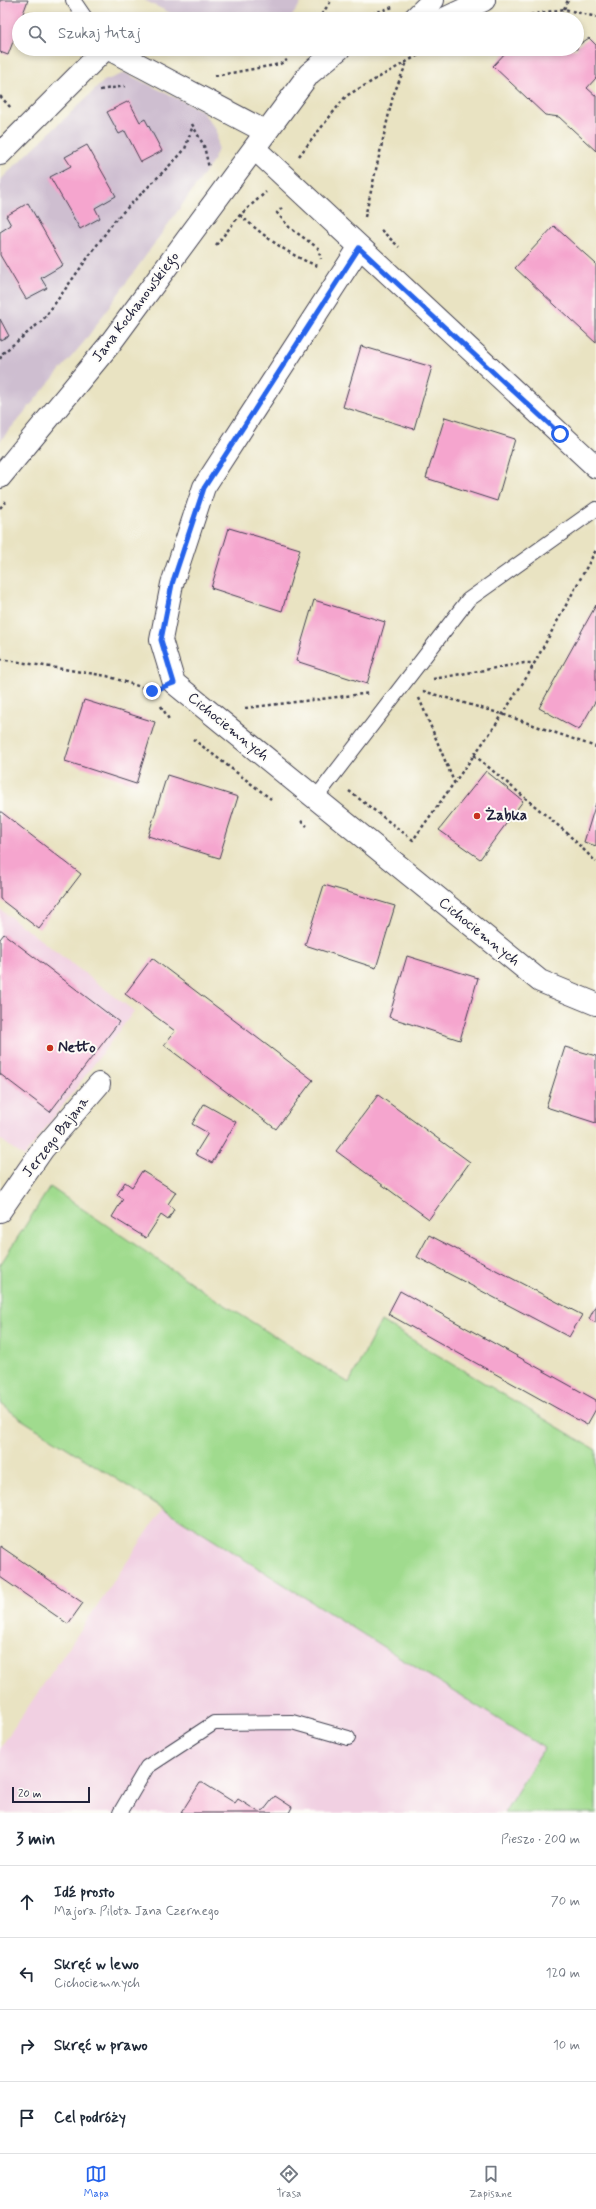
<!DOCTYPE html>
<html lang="pl">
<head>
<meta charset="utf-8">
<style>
	:root { --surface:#fff; --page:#f6f6f7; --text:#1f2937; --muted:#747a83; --line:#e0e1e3; --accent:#2563eb }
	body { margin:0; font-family:Mynerve,sans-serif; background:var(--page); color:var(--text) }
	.scale { position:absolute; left:12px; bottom:10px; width:78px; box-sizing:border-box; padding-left:4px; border:2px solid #22223b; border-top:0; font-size:11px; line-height:14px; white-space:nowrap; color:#22223b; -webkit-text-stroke:3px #fdfcf7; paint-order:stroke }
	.stop { position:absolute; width:12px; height:12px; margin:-9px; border:3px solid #2563eb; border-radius:50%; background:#fff }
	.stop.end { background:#2563eb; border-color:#fff; box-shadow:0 1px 4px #0008 }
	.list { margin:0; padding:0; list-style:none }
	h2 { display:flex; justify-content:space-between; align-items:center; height:52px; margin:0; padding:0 16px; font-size:17px }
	h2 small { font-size:13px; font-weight:400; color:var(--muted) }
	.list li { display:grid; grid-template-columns:26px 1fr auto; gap:12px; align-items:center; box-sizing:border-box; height:72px; padding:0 16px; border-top:1px solid var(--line) }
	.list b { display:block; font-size:15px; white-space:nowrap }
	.list p { margin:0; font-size:13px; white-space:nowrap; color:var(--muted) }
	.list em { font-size:13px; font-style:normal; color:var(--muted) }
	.icon { flex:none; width:22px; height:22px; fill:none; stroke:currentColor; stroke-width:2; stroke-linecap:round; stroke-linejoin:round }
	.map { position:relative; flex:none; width:596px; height:1813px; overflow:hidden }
	.search { position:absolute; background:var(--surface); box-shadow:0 2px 6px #0003; left:12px; right:12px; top:12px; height:44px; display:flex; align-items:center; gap:10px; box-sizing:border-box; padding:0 14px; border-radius:22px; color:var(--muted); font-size:15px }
	.sheet { height:340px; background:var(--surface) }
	nav { display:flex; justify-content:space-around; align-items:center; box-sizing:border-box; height:56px; border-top:1px solid var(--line); background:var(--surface); font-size:11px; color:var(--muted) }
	nav a { display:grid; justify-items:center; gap:2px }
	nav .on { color:var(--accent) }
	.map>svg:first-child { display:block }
</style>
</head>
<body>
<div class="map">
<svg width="596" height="1813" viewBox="0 0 596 1813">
	<rect width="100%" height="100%" fill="#fdfcf7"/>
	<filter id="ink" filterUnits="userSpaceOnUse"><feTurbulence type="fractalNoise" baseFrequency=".025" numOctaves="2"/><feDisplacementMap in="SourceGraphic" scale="8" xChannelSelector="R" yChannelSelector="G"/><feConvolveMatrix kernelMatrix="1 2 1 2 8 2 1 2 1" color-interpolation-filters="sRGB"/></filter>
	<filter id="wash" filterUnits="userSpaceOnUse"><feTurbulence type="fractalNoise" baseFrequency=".012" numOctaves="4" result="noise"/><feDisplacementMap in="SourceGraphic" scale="16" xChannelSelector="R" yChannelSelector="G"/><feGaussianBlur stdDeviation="0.9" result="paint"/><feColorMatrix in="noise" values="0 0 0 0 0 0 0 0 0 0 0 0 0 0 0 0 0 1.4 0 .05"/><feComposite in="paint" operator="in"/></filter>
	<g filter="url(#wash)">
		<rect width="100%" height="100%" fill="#e9e3c2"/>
		<!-- built -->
		<g fill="#f1d0e2">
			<polygon points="0,909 134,1011 24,1157 0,1139"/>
			<polygon points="163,1509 544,1748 504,1813 0,1813 0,1748"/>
		</g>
		<!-- industrial -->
		<g fill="#cebed0">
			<polygon points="144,0 303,0 290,19 182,19"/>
			<polygon points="125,73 201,110 217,131 218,149 212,163 84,342 0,441 0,180 104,81"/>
		</g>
		<!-- green -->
		<polygon fill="#a0db8e" stroke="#617e64" points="50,1187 214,1298 349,1383 381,1321 596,1450 596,1813 504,1813 544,1748 21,1419 0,1403 0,1265"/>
		<g id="blocks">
			<!-- building -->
			<g fill="#f5a5ce">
				<polygon points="0,0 28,0 21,19 19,19 19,26 8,55 0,52"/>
				<polygon points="589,38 596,45 596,78 587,88 596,96 596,151 559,117 545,115 493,66 509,49 577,49 577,46"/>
				<polygon points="129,101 140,122 145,119 162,151 141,162 125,131 119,134 107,112"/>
				<polygon points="87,145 116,196 95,208 100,218 80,229 50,177 71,166 65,157"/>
				<polygon points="28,203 63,265 41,278 47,288 26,299 0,255 0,232 11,225 6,216"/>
				<polygon points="554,226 596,264 596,343 515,268"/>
				<polygon points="0,319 9,336 0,340"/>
				<polygon points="361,346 432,367 414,429 343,407"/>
				<polygon points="445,417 515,439 497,501 426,478"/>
				<polygon points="229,528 300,549 282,611 211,588"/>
				<polygon points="314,600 385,622 367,684 296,661"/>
				<polygon points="596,605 596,700 579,730 539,708"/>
				<polygon points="84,700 155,722 136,784 65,761"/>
				<polygon points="486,771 523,801 480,859 439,830"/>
				<polygon points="167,775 238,797 219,858 148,836"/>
				<polygon points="596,803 596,846 584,842"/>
				<polygon points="0,811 81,874 39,929 0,899"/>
				<polygon points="324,885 395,906 376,968 305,945"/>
				<polygon points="4,934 119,1022 50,1112 0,1074 0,939"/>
				<polygon points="407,956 478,978 460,1040 389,1017"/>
				<polygon points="152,958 313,1080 276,1129 164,1045 175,1031 125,994"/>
				<polygon points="565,1047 596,1056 596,1123 546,1107"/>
				<polygon points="378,1095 470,1162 429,1219 336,1151"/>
				<polygon points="204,1104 236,1122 212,1163 195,1154 208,1133 192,1124"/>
				<polygon points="142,1171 176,1192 168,1204 174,1209 168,1220 161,1215 146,1238 112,1217 123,1199 117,1195 125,1182 132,1187"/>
				<polygon points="429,1235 582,1315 569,1337 417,1257"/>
				<polygon points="400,1291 596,1400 596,1409 587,1425 388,1314"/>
				<polygon points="596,1305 596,1323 589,1319"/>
				<polygon points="0,1546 83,1603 68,1624 0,1577"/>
				<polygon points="200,1783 203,1783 235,1803 238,1799 257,1811 264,1810 275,1796 292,1807 289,1813 181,1813"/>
			</g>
		</g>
	</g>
	<g filter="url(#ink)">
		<use href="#blocks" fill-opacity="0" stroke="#403f4f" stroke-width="1"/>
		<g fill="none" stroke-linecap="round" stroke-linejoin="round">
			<defs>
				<g id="lane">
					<polyline points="73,0 86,19"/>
					<polyline points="315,799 468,600 596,509"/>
					<polyline points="120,1813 147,1767 214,1723 292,1722 348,1738"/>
				</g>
				<g id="street">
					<polyline points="109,49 266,132"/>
					<polyline points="255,149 596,467"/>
					<polyline points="0,154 105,49"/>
					<polyline points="359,248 204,487 172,584 161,640 174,683 540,981 596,1004"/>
					<polyline points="0,1211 43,1149 99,1084"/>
				</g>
				<g id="secondary">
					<polyline points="414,19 433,0"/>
					<polyline points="444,19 484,0"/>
					<polyline points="0,477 109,345 309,74 339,49"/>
				</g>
			</defs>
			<!-- lane casing -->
			<use href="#lane" stroke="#403f4f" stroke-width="16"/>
			<!-- street casing -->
			<use href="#street" stroke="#403f4f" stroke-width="24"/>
			<!-- secondary casing -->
			<use href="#secondary" stroke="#403f4f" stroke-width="24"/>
			<!-- path -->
			<g stroke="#403f4f" stroke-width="2.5" stroke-dasharray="3 3" stroke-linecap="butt">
				<polyline points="564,9 568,0"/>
				<polyline points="318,19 332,0"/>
				<polyline points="355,19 393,7"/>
				<polyline points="507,19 564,9 596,17"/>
				<polyline points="215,76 280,64 287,60"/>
				<polyline points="100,90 125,86"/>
				<polyline points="0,96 12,109"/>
				<polyline points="192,124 204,146 209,168"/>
				<polyline points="299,156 346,96 429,49"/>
				<polyline points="282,208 277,213 290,228 318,248 321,259"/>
				<path d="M 240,215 C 264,236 288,255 318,266"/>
				<polyline points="365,217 393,96 407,62"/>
				<polyline points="381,230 399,247"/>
				<polyline points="216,245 240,215 266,192"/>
				<polyline points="0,359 3,353 43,320 115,220 178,157 185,149 193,125"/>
				<polyline points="0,508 6,501"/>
				<polyline points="0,659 107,676 150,690"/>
				<polyline points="433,679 524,663 535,663"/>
				<polyline points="423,691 502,714 596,747"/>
				<polyline points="419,698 454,782"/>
				<polyline points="161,706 170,721"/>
				<polyline points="245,708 371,693"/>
				<polyline points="193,739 271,799"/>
				<polyline points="474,755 567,833 596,862"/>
				<polyline points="349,791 413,840 495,726 528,675 596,550"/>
				<polyline points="301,821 307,826"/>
			</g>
			<!-- lane -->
			<use href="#lane" stroke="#fff" stroke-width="14"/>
			<!-- street -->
			<use href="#street" stroke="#fff" stroke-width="22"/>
			<!-- secondary -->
			<use href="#secondary" stroke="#fff" stroke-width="22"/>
		</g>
	</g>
	<g fill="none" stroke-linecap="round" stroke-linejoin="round" filter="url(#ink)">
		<!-- route -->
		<polyline stroke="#2563eb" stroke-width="5" points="152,691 174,683 161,640 172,584 204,488 359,248 560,434"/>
	</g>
	<!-- markers -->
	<g fill="#c8321e" stroke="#fdfcf7" stroke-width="1.5">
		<circle cx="477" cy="816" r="4"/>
		<circle cx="50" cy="1048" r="4"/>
	</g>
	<g text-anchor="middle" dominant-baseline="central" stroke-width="4" stroke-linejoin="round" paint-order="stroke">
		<!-- street labels -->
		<g font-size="15" fill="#22223b" stroke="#fdfcf7">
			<text transform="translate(136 307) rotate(-53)">Jana Kochanowskiego</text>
			<text transform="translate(228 727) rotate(39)">Cichociemnych</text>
			<text transform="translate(479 932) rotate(39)">Cichociemnych</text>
			<text transform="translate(56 1137) rotate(-52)">Jerzego Bajana</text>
		</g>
		<!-- poi labels -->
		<g font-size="15" font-weight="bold" fill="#22223b" stroke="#fdfcf7" text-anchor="start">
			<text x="485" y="816">Żabka</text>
			<text x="58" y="1048">Netto</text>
		</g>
	</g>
</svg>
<div class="scale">20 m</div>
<div class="stop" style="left:560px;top:434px"></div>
<div class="stop end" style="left:152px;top:691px"></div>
<div class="search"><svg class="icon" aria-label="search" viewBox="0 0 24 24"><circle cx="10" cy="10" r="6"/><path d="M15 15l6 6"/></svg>Szukaj tutaj</div>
</div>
<section class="sheet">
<h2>3 min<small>Pieszo · 200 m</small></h2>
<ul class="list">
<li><svg class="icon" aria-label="ahead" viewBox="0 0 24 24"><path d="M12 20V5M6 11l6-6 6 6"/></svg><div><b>Idź prosto</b><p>Majora Pilota Jana Czernego</p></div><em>70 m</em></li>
<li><svg class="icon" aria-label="left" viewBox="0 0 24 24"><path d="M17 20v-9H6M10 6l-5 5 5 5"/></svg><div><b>Skręć w lewo</b><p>Cichociemnych</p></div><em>120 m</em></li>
<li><svg class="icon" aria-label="right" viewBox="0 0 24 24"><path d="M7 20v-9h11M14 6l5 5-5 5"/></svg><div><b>Skręć w prawo</b></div><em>10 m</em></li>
<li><svg class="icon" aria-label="arrive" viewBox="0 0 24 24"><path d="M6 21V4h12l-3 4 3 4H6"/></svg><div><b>Cel podróży</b></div></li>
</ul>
</section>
<nav>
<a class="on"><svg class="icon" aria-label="map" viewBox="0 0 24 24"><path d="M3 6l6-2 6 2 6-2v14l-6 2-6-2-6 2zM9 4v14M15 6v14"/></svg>Mapa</a>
<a><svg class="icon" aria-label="directions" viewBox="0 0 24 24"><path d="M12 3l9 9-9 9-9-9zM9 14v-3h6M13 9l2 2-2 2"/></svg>Trasa</a>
<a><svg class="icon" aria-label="saved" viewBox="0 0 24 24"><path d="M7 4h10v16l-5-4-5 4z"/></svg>Zapisane</a>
</nav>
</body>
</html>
